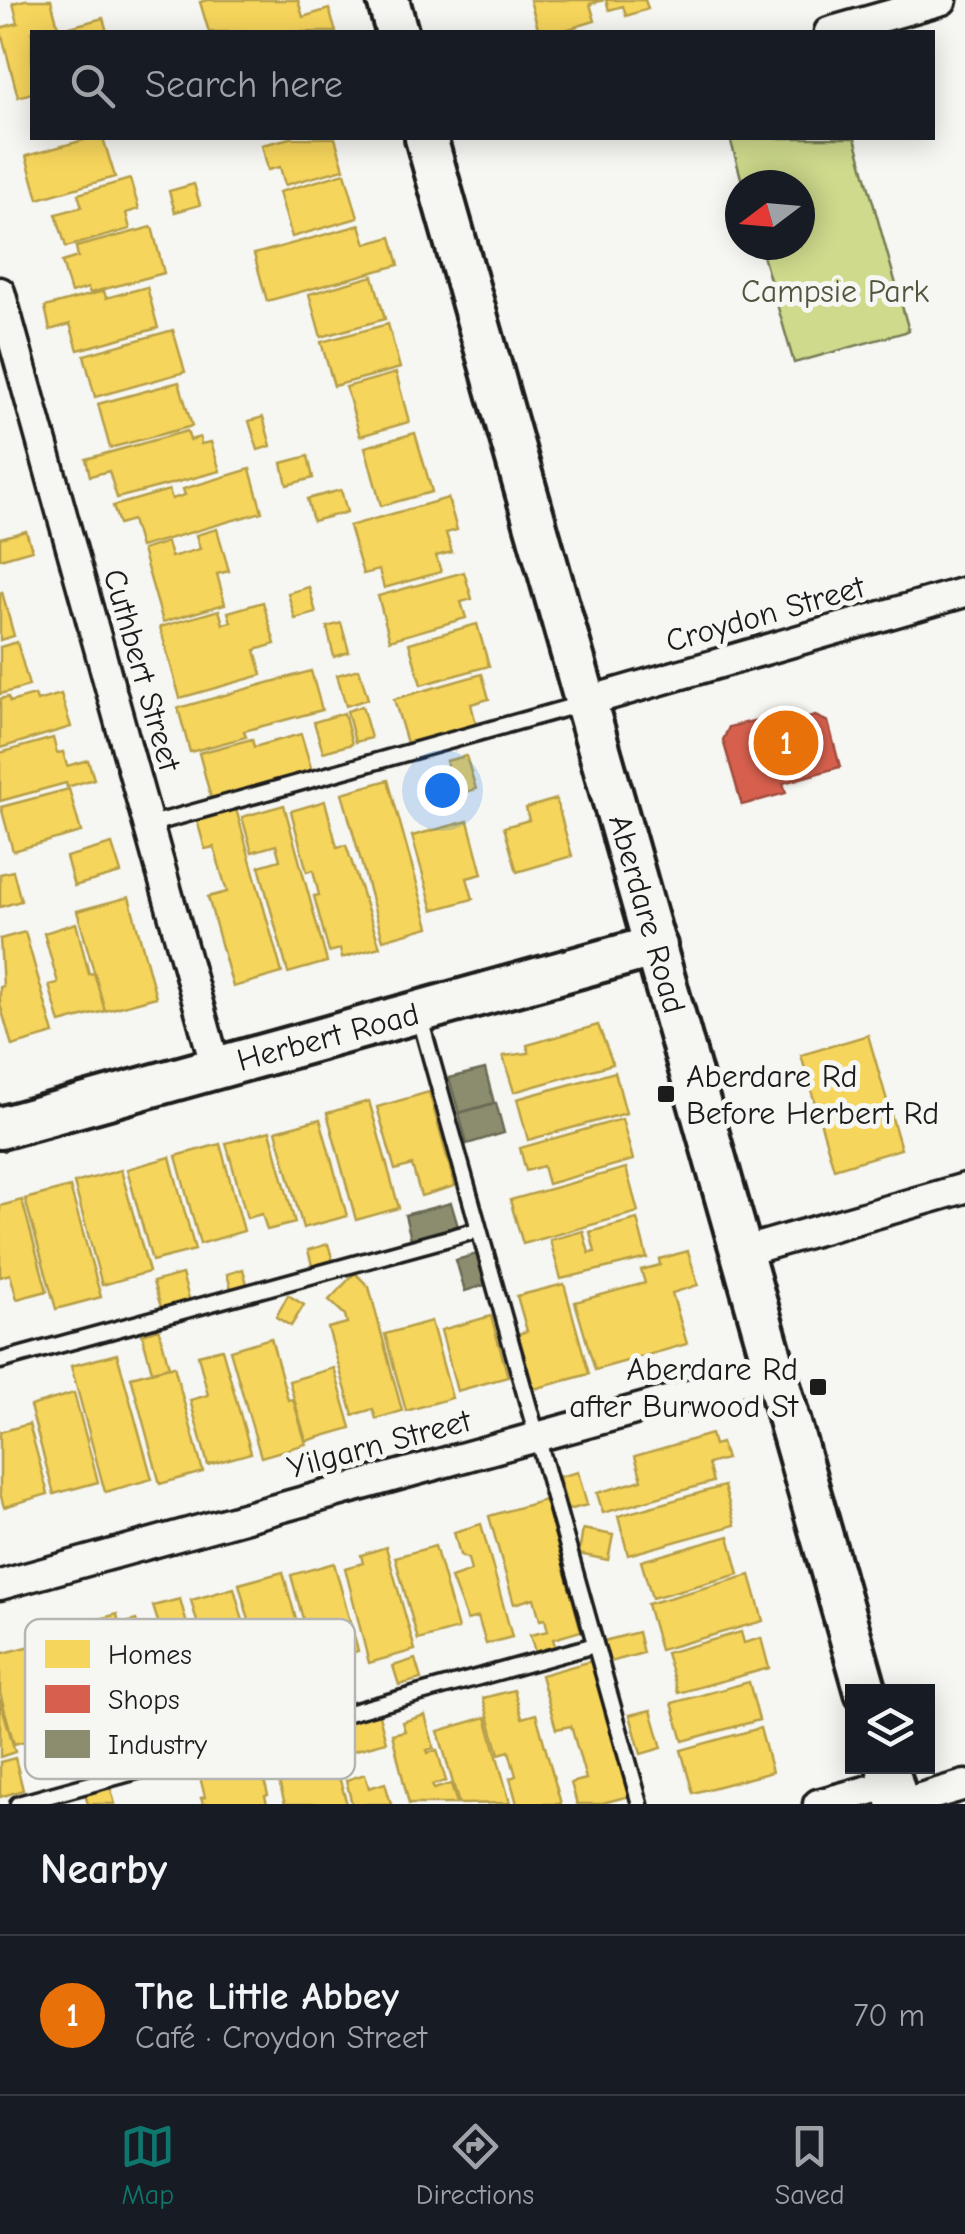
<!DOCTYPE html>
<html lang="en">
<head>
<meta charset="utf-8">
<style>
	:root { --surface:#171b24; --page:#242831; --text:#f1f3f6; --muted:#9ea1a6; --line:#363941; --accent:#0f766e }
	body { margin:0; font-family:"Comic Neue",sans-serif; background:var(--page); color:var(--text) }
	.controls { position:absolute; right:30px; bottom:30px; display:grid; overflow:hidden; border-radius:0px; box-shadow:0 5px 25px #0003 }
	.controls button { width:90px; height:90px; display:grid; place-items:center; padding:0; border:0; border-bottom:2px solid var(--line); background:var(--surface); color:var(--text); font:50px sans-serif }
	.compass { position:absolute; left:725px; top:170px; width:90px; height:90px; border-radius:50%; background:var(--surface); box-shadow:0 5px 25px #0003; rotate:254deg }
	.you { position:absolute; left:442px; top:790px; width:35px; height:35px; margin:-25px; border:8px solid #fff; border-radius:50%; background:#1a73e8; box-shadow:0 0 0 15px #1a73e833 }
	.badge { display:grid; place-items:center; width:65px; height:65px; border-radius:50%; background:var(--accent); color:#fff; font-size:32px; font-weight:700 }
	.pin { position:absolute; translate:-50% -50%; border:5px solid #fff; box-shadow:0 2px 10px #0006 }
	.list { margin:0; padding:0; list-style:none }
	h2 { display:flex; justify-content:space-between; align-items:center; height:130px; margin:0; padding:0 40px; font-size:42px }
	h2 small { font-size:32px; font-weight:400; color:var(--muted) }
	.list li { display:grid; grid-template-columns:65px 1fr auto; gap:30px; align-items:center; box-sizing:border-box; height:160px; padding:0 40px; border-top:2px solid var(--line) }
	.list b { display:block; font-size:38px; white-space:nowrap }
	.list p { margin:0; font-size:32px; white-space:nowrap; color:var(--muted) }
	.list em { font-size:32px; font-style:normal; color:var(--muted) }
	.icon { flex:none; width:55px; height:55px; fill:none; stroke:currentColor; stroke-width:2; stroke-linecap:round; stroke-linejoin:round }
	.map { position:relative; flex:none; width:965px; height:1804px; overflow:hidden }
	.search { position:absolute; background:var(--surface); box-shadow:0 5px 25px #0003; left:30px; right:30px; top:30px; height:110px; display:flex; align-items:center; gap:25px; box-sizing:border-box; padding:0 35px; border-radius:0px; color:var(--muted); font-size:38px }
	.sheet { height:290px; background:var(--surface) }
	nav { display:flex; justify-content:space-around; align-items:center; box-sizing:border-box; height:140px; border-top:2px solid var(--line); background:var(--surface); font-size:28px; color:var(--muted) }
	nav a { display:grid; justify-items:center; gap:5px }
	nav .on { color:var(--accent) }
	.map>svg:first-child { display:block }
</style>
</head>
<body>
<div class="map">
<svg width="965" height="1804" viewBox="0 0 965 1804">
	<rect width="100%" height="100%" fill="#f6f6f2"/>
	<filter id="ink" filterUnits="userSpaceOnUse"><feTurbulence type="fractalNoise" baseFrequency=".01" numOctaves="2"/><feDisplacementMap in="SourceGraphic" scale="20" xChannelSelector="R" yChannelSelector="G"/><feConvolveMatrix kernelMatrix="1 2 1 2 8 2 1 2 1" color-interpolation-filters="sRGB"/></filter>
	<g filter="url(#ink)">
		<!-- green -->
		<polygon fill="#cfda8d" stroke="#767b54" stroke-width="2.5" points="730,138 855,138 909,331 794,363 760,245 800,245 800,185 743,185"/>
		<!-- homes -->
		<g fill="#f6d55c" stroke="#b59e49" stroke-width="2.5">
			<polygon points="25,0 51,0 59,30 103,18 107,32 32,32 32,93 18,97 0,28 18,23 13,3"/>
			<polygon points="207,0 298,0 303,17 329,9 336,32 209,32 200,2"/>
			<polygon points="530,0 604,0 590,4 595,21 558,32 539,32"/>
			<polygon points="606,0 645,0 648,9 626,16 623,6 609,10"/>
			<polygon points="91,138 103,138 115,177 38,199 26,156"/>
			<polygon points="290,138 335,138 344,169 285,185 280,167 268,170 262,145"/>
			<polygon points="345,173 358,218 292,237 279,192"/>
			<polygon points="130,179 139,209 126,213 130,229 66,247 56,214 82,207 78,194"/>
			<polygon points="194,184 200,205 175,212 169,191"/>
			<polygon points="360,225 366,244 391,237 399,265 267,301 254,254"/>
			<polygon points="152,227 164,273 90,293 88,288 71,293 62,262 78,257 76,247"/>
			<polygon points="373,276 385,319 321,337 309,294"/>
			<polygon points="147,287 158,328 78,350 70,324 50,330 45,307 104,291 106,298"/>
			<polygon points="388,324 400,368 334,386 321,342"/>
			<polygon points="173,330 185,372 95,397 84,355"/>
			<polygon points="396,373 409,422 360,436 346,387"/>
			<polygon points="179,382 192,426 110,448 98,404"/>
			<polygon points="263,417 271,446 258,450 249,421"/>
			<polygon points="187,431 190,440 200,437 201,444 211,442 220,471 117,498 109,471 90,476 86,459"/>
			<polygon points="415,433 432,492 381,506 365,447"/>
			<polygon points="308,456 313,478 287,485 282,463"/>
			<polygon points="250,469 262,512 140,547 132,520 119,524 113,506 169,490 172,499 185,495 183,489"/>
			<polygon points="341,490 347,512 313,521 307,499"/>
			<polygon points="448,498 457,530 446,533 452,552 436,556 441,572 384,588 379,570 363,574 349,526"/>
			<polygon points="217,529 229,571 217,574 225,604 163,622 142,550 167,542 171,557 200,549 196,535"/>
			<polygon points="26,531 32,550 0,559 0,538"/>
			<polygon points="464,572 472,599 461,602 466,618 390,640 378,596"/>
			<polygon points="309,587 316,613 295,619 288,593"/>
			<polygon points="2,592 14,636 0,640 0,593"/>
			<polygon points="263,602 275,644 255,650 262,675 180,698 160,627 219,610 223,624 231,622 228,612"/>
			<polygon points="341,623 349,652 334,657 327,627"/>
			<polygon points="477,624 489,666 421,685 409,643"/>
			<polygon points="17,642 29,686 0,694 0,647"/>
			<polygon points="359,669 368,699 346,706 337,675"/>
			<polygon points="311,671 322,710 244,731 246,737 190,752 178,708"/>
			<polygon points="482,674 489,699 471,704 476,724 407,743 394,699"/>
			<polygon points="61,694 71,727 0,748 0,699 8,697 10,702 35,695 37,701"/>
			<polygon points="362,706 371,738 355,742 347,711"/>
			<polygon points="344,713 352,744 323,752 314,722"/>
			<polygon points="301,734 312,771 211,798 199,753 252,739 254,747"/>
			<polygon points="53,738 57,753 63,752 67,766 88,760 94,779 67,787 66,783 0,801 0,753"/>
			<polygon points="466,756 476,789 456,795 446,761"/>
			<polygon points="388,780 429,927 383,940 342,793"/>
			<polygon points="69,789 81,832 13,851 1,807"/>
			<polygon points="556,799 572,856 517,872 504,827 529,820 526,808"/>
			<polygon points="325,801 337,847 346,845 380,947 342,958 340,949 329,952 314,896 319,895 313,870 307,872 291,811"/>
			<polygon points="284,805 327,962 288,973 259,866 280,860 276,845 252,852 242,817"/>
			<polygon points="236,809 282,973 233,987 208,897 227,892 214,847 205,849 197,820"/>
			<polygon points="468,821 482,874 467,878 473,899 433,910 412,836"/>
			<polygon points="112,844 121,873 74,886 66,857"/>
			<polygon points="13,871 21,901 0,907 0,874"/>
			<polygon points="129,897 156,997 105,1011 77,911"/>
			<polygon points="76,923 89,974 94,973 105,1011 60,1023 49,985 58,983 44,933"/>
			<polygon points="25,932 54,1034 12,1046 0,1004 0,987 3,986 0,939"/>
			<polygon points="598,1025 613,1064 514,1092 503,1056 529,1053 527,1045"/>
			<polygon points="868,1035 901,1149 834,1169 801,1055"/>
			<polygon points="615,1072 626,1113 528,1140 517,1099"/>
			<polygon points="429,1092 455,1186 421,1196 412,1165 395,1170 377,1107"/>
			<polygon points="369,1101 399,1208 356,1220 327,1113"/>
			<polygon points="320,1119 347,1216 303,1228 276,1131"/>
			<polygon points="622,1119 633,1160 548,1184 543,1166 526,1171 520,1148"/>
			<polygon points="270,1131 295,1223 267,1230 262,1214 247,1218 226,1143"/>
			<polygon points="220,1144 244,1231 200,1244 176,1156"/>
			<polygon points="170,1157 195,1250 152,1261 127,1169"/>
			<polygon points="626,1168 638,1212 523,1244 510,1200"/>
			<polygon points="121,1170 149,1272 102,1285 74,1183"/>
			<polygon points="70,1187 101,1297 56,1309 25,1199"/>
			<polygon points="22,1200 47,1291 17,1299 10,1274 0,1277 0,1206"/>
			<polygon points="637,1219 647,1258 561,1279 550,1240 583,1231 589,1253 595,1252 590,1232"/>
			<polygon points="328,1244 334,1264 313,1269 308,1250"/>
			<polygon points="688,1251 698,1285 672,1293 687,1344 595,1370 575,1302 645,1283 641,1270 660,1265 659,1259"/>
			<polygon points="243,1269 248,1288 232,1292 227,1274"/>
			<polygon points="355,1273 369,1287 402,1411 376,1419 373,1409 353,1415 328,1328 347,1323 345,1315 329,1300"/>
			<polygon points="182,1274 190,1302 162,1310 153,1282"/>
			<polygon points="564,1284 589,1374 534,1389 518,1334 527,1331 517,1296"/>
			<polygon points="288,1295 304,1305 291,1326 276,1317"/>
			<polygon points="491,1316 508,1377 457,1391 441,1330"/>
			<polygon points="431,1321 452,1398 406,1411 385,1334"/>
			<polygon points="159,1329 169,1367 152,1371 142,1334"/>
			<polygon points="271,1338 288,1400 293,1399 306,1444 261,1457 230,1350"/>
			<polygon points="222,1349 251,1453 208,1465 190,1400 208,1395 198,1355"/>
			<polygon points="117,1354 152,1479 105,1492 71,1366"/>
			<polygon points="174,1366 203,1472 160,1484 131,1377"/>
			<polygon points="334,1368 351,1428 306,1441 289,1381"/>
			<polygon points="74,1393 98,1482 54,1494 30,1406"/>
			<polygon points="29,1424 48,1494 4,1507 0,1493 0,1432"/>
			<polygon points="711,1434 714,1445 721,1443 726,1459 708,1464 713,1482 603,1513 597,1493 642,1480 635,1456"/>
			<polygon points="578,1472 587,1505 568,1510 559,1477"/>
			<polygon points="724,1486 735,1525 628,1555 618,1516"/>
			<polygon points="545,1500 581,1631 553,1639 555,1646 535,1652 530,1635 548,1631 545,1619 540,1620 534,1598 514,1604 489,1516"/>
			<polygon points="481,1524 512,1637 486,1644 478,1617 467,1620 451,1578 471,1571 468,1559 460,1555 454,1532"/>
			<polygon points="583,1529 613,1535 608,1560 579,1554"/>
			<polygon points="729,1536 739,1574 652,1598 641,1561"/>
			<polygon points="435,1546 458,1629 418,1640 395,1557"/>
			<polygon points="386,1547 415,1650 369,1663 345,1568 363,1563 361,1555"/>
			<polygon points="334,1563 358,1651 331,1659 325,1636 309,1641 291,1575"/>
			<polygon points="283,1572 311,1674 267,1686 239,1584"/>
			<polygon points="750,1575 763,1621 660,1650 647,1604"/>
			<polygon points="234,1588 257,1672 214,1683 191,1600"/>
			<polygon points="180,1599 214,1722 176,1732 148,1631 160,1628 153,1606"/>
			<polygon points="117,1614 119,1625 136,1620 166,1727 140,1735 131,1705 114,1710 89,1622"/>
			<polygon points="638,1632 643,1653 610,1662 604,1641"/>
			<polygon points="741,1632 744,1643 761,1638 769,1668 678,1693 666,1653"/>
			<polygon points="35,1645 59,1732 14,1744 0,1693 0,1654"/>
			<polygon points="415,1659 421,1679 399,1685 393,1666"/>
			<polygon points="591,1661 629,1796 599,1804 577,1804 571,1783 586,1779 571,1726 556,1729 541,1675"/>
			<polygon points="749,1682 759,1720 683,1741 672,1703"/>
			<polygon points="514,1690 522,1718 536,1714 561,1804 517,1804 510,1778 516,1776 509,1751 499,1754 483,1698"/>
			<polygon points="0,1699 15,1752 0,1757"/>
			<polygon points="651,1710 662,1748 641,1754 630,1715"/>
			<polygon points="378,1711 386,1742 341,1754 332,1724"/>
			<polygon points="425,1715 434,1748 427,1750 428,1753 437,1750 446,1781 432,1785 434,1789 451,1784 457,1804 409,1804 392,1734 405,1731 402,1722"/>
			<polygon points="486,1717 510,1803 459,1804 438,1731"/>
			<polygon points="760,1728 772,1772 693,1793 681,1750"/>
			<polygon points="256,1750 268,1795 265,1796 267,1804 203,1804 201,1798 205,1797 199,1773 244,1761 242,1754"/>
			<polygon points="15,1758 23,1790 0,1797 0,1762"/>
			<polygon points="336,1767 347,1804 285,1804 279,1782"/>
			<polygon points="365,1774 369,1788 385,1783 391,1804 352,1804 346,1780"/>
			<polygon points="110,1786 115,1804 88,1804 85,1793"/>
		</g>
		<!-- shops -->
		<polygon fill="#d6604d" stroke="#9e4c3e" stroke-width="2.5" points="815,716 828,722 840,767 783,783 786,793 742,805 723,740 729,727 765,718 768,729"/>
		<!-- industry -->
		<g fill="#8c8c6e" stroke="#6a6a55" stroke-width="2.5">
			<polygon points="485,1069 494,1103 459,1113 449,1078"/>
			<polygon points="496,1103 504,1133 467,1144 459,1113"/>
			<polygon points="451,1203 459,1230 412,1243 405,1215"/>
			<polygon points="477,1254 485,1285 465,1291 456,1260"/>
		</g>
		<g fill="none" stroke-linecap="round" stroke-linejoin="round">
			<defs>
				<g id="lane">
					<polyline points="148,825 585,703"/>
					<polyline points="419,1015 640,1804"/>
					<polyline points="0,1361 478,1230"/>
					<polyline points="18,1804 595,1645"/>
				</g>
				<g id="street">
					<polyline points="829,32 942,0"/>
					<polyline points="0,292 216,1068"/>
					<polyline points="585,702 965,592"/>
					<polyline points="742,1252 965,1188"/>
					<polyline points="0,1585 776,1371"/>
					<polyline points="818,1804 892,1784"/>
					<polyline points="900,1804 965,1785"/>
				</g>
				<g id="secondary">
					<polyline points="388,0 397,32"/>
					<polyline points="426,138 866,1692"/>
					<polyline points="0,1128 656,946"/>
					<polyline points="887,1766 898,1804"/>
				</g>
			</defs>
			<!-- lane casing -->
			<use href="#lane" stroke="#1c1c1c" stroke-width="21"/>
			<!-- street casing -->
			<use href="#street" stroke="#1c1c1c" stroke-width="35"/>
			<!-- secondary casing -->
			<use href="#secondary" stroke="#1c1c1c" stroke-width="48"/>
			<!-- lane -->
			<use href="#lane" stroke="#f6f6f2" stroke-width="14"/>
			<!-- street -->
			<use href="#street" stroke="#f6f6f2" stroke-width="28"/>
			<!-- secondary -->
			<use href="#secondary" stroke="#f6f6f2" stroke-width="40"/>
		</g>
	</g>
	<!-- markers -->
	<g fill="#1c1c1c" stroke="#f6f6f2" stroke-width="4">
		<rect x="656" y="1084" width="20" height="20" rx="5"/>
		<rect x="808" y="1377" width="20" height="20" rx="5"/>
	</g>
	<g text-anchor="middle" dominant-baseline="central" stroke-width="10" stroke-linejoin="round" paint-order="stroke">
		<!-- park labels -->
		<g font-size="32" fill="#52553e" stroke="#f6f6f2">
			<text x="835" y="291">Campsie Park</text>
		</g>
		<!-- street labels -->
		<g font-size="32" fill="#1c1c1c" stroke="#f6f6f2">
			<text transform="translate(765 614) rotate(-16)">Croydon Street</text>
			<text transform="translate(142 670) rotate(74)">Cuthbert Street</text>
			<text transform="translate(647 914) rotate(74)">Aberdare Road</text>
			<text transform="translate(328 1037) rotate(-15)">Herbert Road</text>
			<text transform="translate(379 1444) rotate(-15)">Yilgarn Street</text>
		</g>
		<!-- poi labels -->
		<g font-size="32" fill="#1c1c1c" stroke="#f6f6f2" text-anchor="start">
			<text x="686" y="1076">Aberdare Rd<tspan x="686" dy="37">Before Herbert Rd</tspan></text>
			<text x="798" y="1369" text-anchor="end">Aberdare Rd<tspan x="798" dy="37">after Burwood St</tspan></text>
		</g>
	</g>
	<!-- legend -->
	<rect x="25" y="1619" width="330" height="160" rx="15" fill="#f6f6f2" stroke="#b5b5b2" stroke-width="2.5"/>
	<rect x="45" y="1640" width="45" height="28" fill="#f6d55c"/>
	<rect x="45" y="1685" width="45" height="28" fill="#d6604d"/>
	<rect x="45" y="1730" width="45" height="28" fill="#8c8c6e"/>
	<g font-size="28" fill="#1c1c1c">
		<text x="108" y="1664">Homes</text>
		<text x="108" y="1709">Shops</text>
		<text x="108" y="1754">Industry</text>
	</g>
</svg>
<div class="controls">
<button><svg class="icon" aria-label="layers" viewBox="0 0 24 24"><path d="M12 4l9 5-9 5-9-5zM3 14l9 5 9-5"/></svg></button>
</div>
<svg class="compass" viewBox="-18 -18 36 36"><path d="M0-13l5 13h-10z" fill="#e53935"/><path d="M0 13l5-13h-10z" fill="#9ea1a6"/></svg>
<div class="you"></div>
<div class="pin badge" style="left:786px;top:743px;background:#e8710a">1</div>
<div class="search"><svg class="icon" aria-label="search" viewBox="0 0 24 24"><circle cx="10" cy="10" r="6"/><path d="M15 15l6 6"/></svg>Search here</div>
</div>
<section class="sheet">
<h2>Nearby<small></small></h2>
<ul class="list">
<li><span class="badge" style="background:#e8710a">1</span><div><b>The Little Abbey</b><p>Café · Croydon Street</p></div><em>70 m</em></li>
</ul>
</section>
<nav>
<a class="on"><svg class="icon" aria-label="map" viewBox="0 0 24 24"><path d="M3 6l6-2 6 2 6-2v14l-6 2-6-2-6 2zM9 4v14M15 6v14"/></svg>Map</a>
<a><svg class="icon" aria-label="directions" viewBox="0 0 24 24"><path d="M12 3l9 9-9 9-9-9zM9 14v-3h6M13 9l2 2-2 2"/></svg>Directions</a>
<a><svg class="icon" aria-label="saved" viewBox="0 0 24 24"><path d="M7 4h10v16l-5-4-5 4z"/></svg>Saved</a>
</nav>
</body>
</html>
